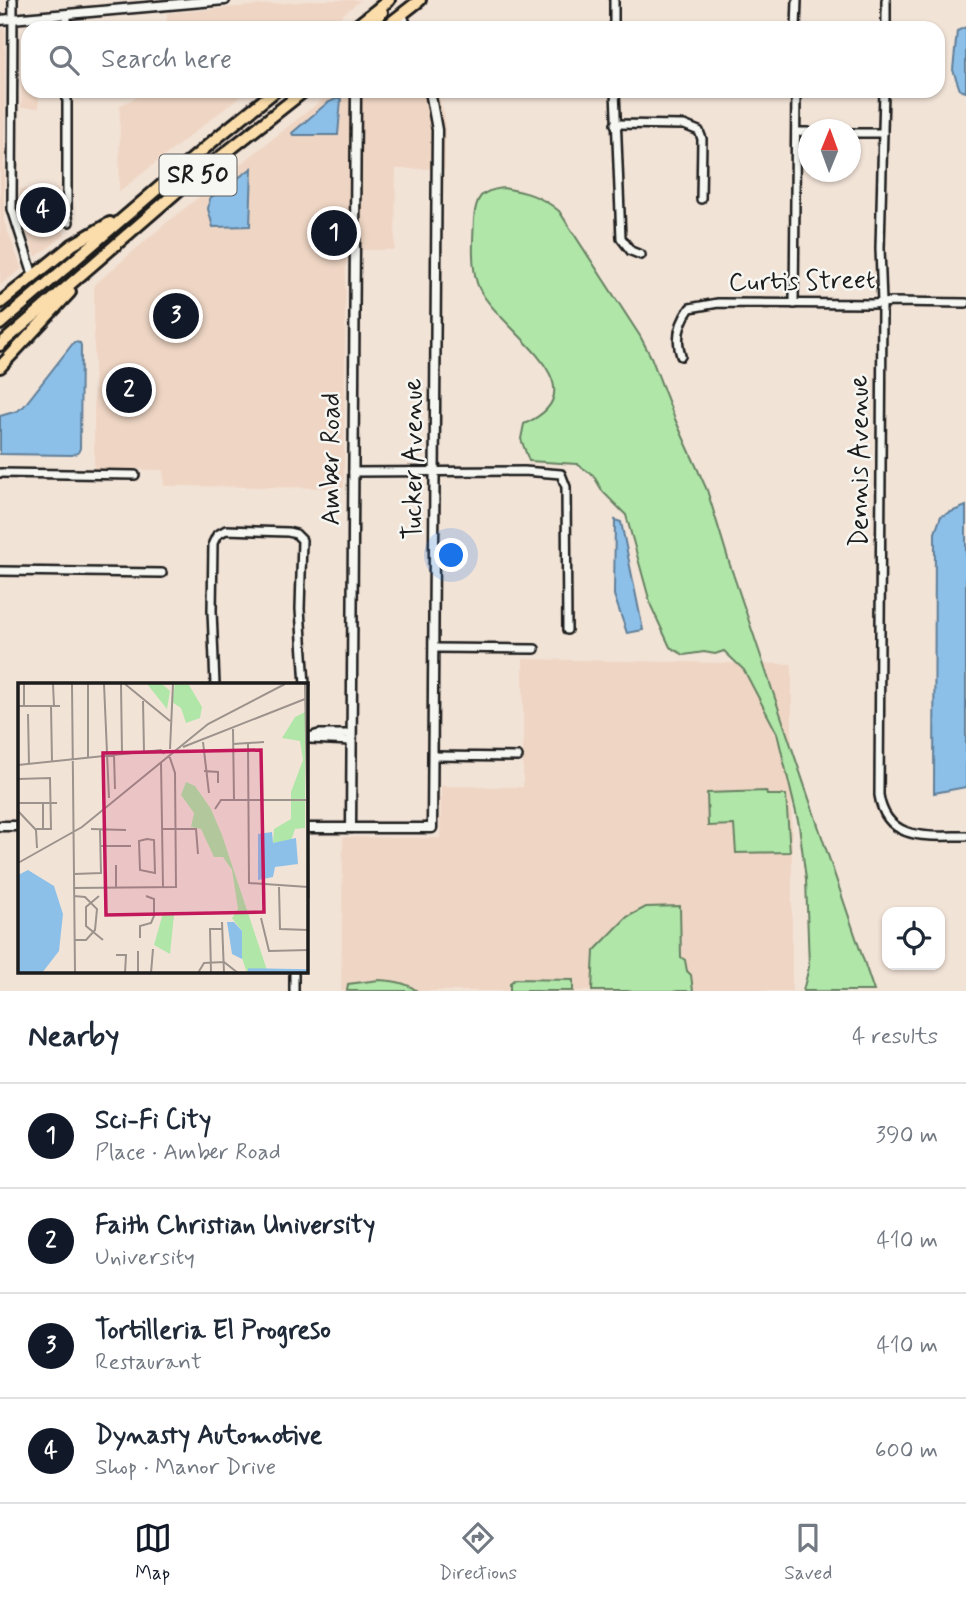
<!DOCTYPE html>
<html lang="en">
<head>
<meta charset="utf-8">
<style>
	:root { --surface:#fff; --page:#f2f2f3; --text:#1f2937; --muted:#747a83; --line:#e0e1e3; --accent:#111827 }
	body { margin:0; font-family:Mynerve,sans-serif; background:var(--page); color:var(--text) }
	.controls { position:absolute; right:21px; bottom:21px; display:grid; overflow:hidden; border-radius:14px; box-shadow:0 2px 5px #0004 }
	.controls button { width:63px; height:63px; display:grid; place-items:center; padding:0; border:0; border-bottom:2px solid var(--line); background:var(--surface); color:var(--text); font:35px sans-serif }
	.compass { position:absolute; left:798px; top:119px; width:63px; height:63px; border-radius:50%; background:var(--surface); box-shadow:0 2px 5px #0004; rotate:1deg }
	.you { position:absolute; left:452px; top:556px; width:24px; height:24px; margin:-18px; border:5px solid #fff; border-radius:50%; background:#1a73e8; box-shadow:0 0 0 10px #1a73e833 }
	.badge { display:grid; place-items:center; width:46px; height:46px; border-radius:50%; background:var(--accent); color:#fff; font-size:23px; font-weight:700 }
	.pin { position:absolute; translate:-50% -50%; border:4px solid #fff; box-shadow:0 2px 7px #0006 }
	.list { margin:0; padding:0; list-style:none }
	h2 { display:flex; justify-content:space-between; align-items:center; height:91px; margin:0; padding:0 28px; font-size:30px }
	h2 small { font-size:23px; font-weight:400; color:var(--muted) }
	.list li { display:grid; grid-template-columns:46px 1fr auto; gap:21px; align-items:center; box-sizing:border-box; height:105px; padding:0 28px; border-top:2px solid var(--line) }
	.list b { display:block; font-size:26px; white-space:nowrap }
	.list p { margin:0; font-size:23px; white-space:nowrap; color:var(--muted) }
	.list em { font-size:23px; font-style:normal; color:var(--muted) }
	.icon { flex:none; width:38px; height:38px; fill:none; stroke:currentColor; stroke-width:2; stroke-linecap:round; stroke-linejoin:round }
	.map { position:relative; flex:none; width:966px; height:991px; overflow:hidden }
	.search { position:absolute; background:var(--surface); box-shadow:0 2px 5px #0004; left:21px; right:21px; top:21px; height:77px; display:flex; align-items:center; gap:18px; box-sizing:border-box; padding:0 24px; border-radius:21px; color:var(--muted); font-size:26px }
	.sheet { height:511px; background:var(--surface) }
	nav { display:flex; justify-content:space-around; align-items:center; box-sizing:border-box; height:98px; border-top:2px solid var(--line); background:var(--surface); font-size:19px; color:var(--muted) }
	nav a { display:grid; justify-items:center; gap:4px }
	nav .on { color:var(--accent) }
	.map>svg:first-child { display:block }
</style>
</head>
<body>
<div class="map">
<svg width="966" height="991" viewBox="0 0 966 991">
	<rect width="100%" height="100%" fill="#f2e3d7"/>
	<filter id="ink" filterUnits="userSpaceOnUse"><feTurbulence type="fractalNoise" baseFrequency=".0143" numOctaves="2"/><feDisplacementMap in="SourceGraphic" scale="14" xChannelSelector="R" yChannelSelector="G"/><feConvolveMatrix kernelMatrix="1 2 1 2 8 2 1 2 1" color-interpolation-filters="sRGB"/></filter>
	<g filter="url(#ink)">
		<!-- built -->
		<g fill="#efd6c4">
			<polygon points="320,0 361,0 326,28 166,28 167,13"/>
			<polygon points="0,29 5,29 4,221 22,269 0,285"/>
			<polygon points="22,53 28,53 28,91 39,91 39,108 21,108"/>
			<polygon points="151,91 247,91 119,192 120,105"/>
			<polygon points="333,91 437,91 445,116 445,169 396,169 395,250 346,250 344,488 164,486 163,470 94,469 94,285 166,223"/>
			<polygon points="20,189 58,189 58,216 65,235 36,257 20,215"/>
			<polygon points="523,659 792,664 792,991 341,991 343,837 440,838 441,786 523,787"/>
		</g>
		<!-- green -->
		<g fill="#b1e6a9" stroke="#668162" stroke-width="2">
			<path d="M 503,188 C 526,192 541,196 559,211 L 640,336 L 651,357 L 675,419 L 707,490 L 730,565 L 874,991 L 803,991 L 809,967 L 806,879 L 799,825 L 777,733 L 744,670 L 724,651 L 715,654 L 704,652 L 684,655 L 670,647 L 651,606 L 626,515 L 603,492 L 593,475 L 577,464 L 529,461 L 521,439 L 524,424 C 609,387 490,325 477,283 C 471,264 473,238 474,219 C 476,196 481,191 503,188 Z"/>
			<polygon points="766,791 767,795 786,795 790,852 736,853 734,825 708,826 707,793"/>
			<polygon points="680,906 681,957 685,960 687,971 691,975 693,991 592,991 594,951 627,917 646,907"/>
			<polygon points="515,979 573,980 573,991 510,991 510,983"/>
			<path d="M 379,980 C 393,981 406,982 417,991 L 347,991 L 348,984 Z"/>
		</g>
		<!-- water -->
		<g fill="#8dc0e9" stroke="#607e97" stroke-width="2">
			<polygon points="966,27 966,92 960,90 953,70 957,31"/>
			<polygon points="338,98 341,99 338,135 293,135 292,133 327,103"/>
			<polygon points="252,168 250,226 213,227 208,209 210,198"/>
			<polygon points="74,342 80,343 81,346 80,448 78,453 72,455 0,454 0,416 17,411 24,406"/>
			<polygon points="966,506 966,787 934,793 935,533 941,516"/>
			<polygon points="615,520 621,522 643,630 627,633 614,595"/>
		</g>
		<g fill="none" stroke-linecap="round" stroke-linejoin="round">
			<defs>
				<g id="minor">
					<polyline points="13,0 12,209 33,275"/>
					<polyline points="614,0 614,28"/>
					<polyline points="67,28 67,14"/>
					<polyline points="796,28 797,0"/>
					<polyline points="886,28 886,0"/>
					<polyline points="67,91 67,211 69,222"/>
					<polyline points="615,91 621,238 631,251 641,255"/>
					<path d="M 884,91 L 880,248 L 882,303 L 879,795 C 886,842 928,836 966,836"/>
					<polyline points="615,124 684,125 699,131 702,139 701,199"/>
					<polyline points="796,132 808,132"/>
					<polyline points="850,133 883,133"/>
					<polyline points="794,304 796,91"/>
					<path d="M 681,356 C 675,338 679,323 690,308 L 718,303 L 873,304 L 892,302 L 966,303"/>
					<polyline points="353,472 524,471 561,474 566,487 567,630"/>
					<polyline points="0,473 135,475"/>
					<polyline points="0,571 162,573"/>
					<polyline points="434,648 535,649"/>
					<polyline points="215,685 212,611 213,543 217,535 226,530 288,532 296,534 302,540 300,609 305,685"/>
					<polyline points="306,738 319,734 351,734"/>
					<polyline points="310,739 351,741"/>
					<polyline points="433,756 518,757"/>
					<polyline points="294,991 294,972"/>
				</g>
				<g id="tertiary">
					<polyline points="402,14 407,28"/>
					<polyline points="0,20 225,0"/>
					<polyline points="0,826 19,826"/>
					<polyline points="306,828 432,828 437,130 430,91"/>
					<polyline points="351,828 356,91"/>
				</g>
				<g id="trunk">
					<polyline points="354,28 389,0"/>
					<polyline points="368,28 382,12"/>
					<polyline points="384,28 420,0"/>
					<polyline points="0,303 72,245 110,223"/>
					<polyline points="0,324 219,136 275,91"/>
					<polyline points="0,345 180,189 304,91"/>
					<polyline points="0,367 70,292"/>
				</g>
			</defs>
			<!-- minor casing -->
			<use href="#minor" stroke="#1c1c1c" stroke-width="12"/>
			<!-- tertiary casing -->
			<use href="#tertiary" stroke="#1c1c1c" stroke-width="13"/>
			<!-- trunk casing -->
			<use href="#trunk" stroke="#1c1c1c" stroke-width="16"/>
			<!-- minor -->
			<use href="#minor" stroke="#f6f6f2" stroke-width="7"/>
			<!-- tertiary -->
			<use href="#tertiary" stroke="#f6f6f2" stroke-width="8"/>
			<!-- trunk -->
			<use href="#trunk" stroke="#fbddab" stroke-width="10"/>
		</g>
	</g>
	<g text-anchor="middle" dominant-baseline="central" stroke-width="5" stroke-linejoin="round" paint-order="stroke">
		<!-- shield labels -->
		<rect fill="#f6f6f2" stroke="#5d5d5c" stroke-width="2" x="159.5" y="154.5" width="77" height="41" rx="5"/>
		<g font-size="24" font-weight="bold" fill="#1c1c1c">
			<text x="198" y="175">SR 50</text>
		</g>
		<!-- street labels -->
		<g font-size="26" fill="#1c1c1c" stroke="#f6f6f2">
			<text transform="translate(802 282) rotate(-1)">Curtis Street</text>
			<text transform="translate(332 459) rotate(-90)">Amber Road</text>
			<text transform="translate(414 459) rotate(-90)">Tucker Avenue</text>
			<text transform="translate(860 461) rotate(-90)">Dennis Avenue</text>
		</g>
	</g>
	<!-- overview -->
	<g transform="translate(18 683)">
		<rect width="290" height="290" fill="#f2e3d7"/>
		<path d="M 129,1 L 144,1 L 152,8 L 149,26 ZM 157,1 L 171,2 L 184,24 L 182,35 L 168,40 L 163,25 L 154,19 ZM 287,29 L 287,145 L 277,146 L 273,158 L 255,160 L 256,146 L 273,136 L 273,109 L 285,77 L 282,58 L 264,55 L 277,34 ZM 168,99 L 177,103 L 193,126 L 204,152 L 250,290 L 229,290 L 223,272 L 224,248 L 214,235 L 220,226 L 214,187 L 205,174 L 196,174 L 183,146 L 173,144 L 176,130 L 163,112 ZM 145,230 L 156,232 L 152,271 L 136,262 Z" fill="#b1e6a9"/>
		<path d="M 254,149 L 255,160 L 278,155 L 280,181 L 257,184 L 255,194 L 240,197 L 240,151 ZM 10,187 L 36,203 L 45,231 L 41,268 L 24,290 L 0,290 L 0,192 ZM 209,239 L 216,239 L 224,248 L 224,276 L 214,271 Z" fill="#8dc0e9"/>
		<path fill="none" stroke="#8dc0e9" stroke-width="3.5" d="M 230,287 L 291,288"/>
		<path fill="none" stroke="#9c938c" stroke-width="2" d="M 6,1 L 6,23M 35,1 L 36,23M 54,1 L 57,290M 70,1 L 70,75M 86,1 L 91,115M 103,1 L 104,71M 107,1 L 152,38M 287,1 L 291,215M 125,18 L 126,69M 0,23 L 42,23M 33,23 L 34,79M 10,31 L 11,81M 215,46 L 216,117M 185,59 L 191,110M 215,61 L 246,59M 230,61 L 231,200 L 290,204M 165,64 L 287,16M 152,66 L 155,1M 96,72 L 97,106M 143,79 L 145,204M 0,82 L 143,67 L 146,71M 186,88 L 200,89 L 200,100M 0,96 L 32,95 L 33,146 L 18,146M 0,120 L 39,120M 25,120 L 25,146M 197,126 L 203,117 L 288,117M 0,128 L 18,147 L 19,165M 73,146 L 108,147M 144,146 L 178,146 L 180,171M 129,156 L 136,157 L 137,190 L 122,187 L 121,158 ZM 83,163 L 113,163M 0,180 L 64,144 L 190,41 L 267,1M 98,182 L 98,205M 56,191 L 83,190 L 82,147M 261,204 L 262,246 L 291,247M 55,205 L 158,204 L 157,90 L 151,72M 56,213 L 67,214 L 79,226 L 77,247 L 68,257 L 57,257M 81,213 L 68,224 L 68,243 L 85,257M 243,235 L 251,268 L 291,267M 204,239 L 206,290M 122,255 L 122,243 L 133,240 L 136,233 L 136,216 L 128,213M 120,268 L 120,290M 98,272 L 108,272 L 107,290M 133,290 L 135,266M 180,290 L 186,280 L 206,279 L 220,290M 193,290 L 192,246 L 205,246"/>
		<path fill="#c2185b" fill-opacity="0.15" stroke="#c2185b" stroke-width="3.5" d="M 243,67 L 246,229 L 88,232 L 85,70 Z"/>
		<rect width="290" height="290" fill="none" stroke="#1c1c1c" stroke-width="3.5"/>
	</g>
</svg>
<div class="controls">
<button><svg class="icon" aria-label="locate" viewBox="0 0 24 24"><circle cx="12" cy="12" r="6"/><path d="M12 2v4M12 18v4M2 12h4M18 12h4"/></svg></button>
</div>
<svg class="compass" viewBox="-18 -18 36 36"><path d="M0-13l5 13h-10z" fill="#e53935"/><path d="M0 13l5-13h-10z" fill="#747a83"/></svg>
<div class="you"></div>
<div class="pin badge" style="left:334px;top:233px">1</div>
<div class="pin badge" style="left:129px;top:390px">2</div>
<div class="pin badge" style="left:176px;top:316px">3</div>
<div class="pin badge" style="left:43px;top:210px">4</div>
<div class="search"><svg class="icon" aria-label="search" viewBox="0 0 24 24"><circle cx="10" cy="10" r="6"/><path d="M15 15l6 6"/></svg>Search here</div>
</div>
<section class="sheet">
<h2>Nearby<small>4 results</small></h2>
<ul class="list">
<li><span class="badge">1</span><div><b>Sci-Fi City</b><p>Place · Amber Road</p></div><em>390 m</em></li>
<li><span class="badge">2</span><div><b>Faith Christian University</b><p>University</p></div><em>410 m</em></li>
<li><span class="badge">3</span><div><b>Tortilleria El Progreso</b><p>Restaurant</p></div><em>410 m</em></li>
<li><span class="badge">4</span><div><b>Dynasty Automotive</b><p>Shop · Manor Drive</p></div><em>600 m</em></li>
</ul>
</section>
<nav>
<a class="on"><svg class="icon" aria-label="map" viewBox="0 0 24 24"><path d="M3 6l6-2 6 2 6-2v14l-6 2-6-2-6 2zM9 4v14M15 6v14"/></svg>Map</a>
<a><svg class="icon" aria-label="directions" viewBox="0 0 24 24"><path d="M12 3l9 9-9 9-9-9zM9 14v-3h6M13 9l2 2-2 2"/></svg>Directions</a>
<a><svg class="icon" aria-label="saved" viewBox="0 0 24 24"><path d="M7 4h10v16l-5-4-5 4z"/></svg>Saved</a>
</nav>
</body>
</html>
